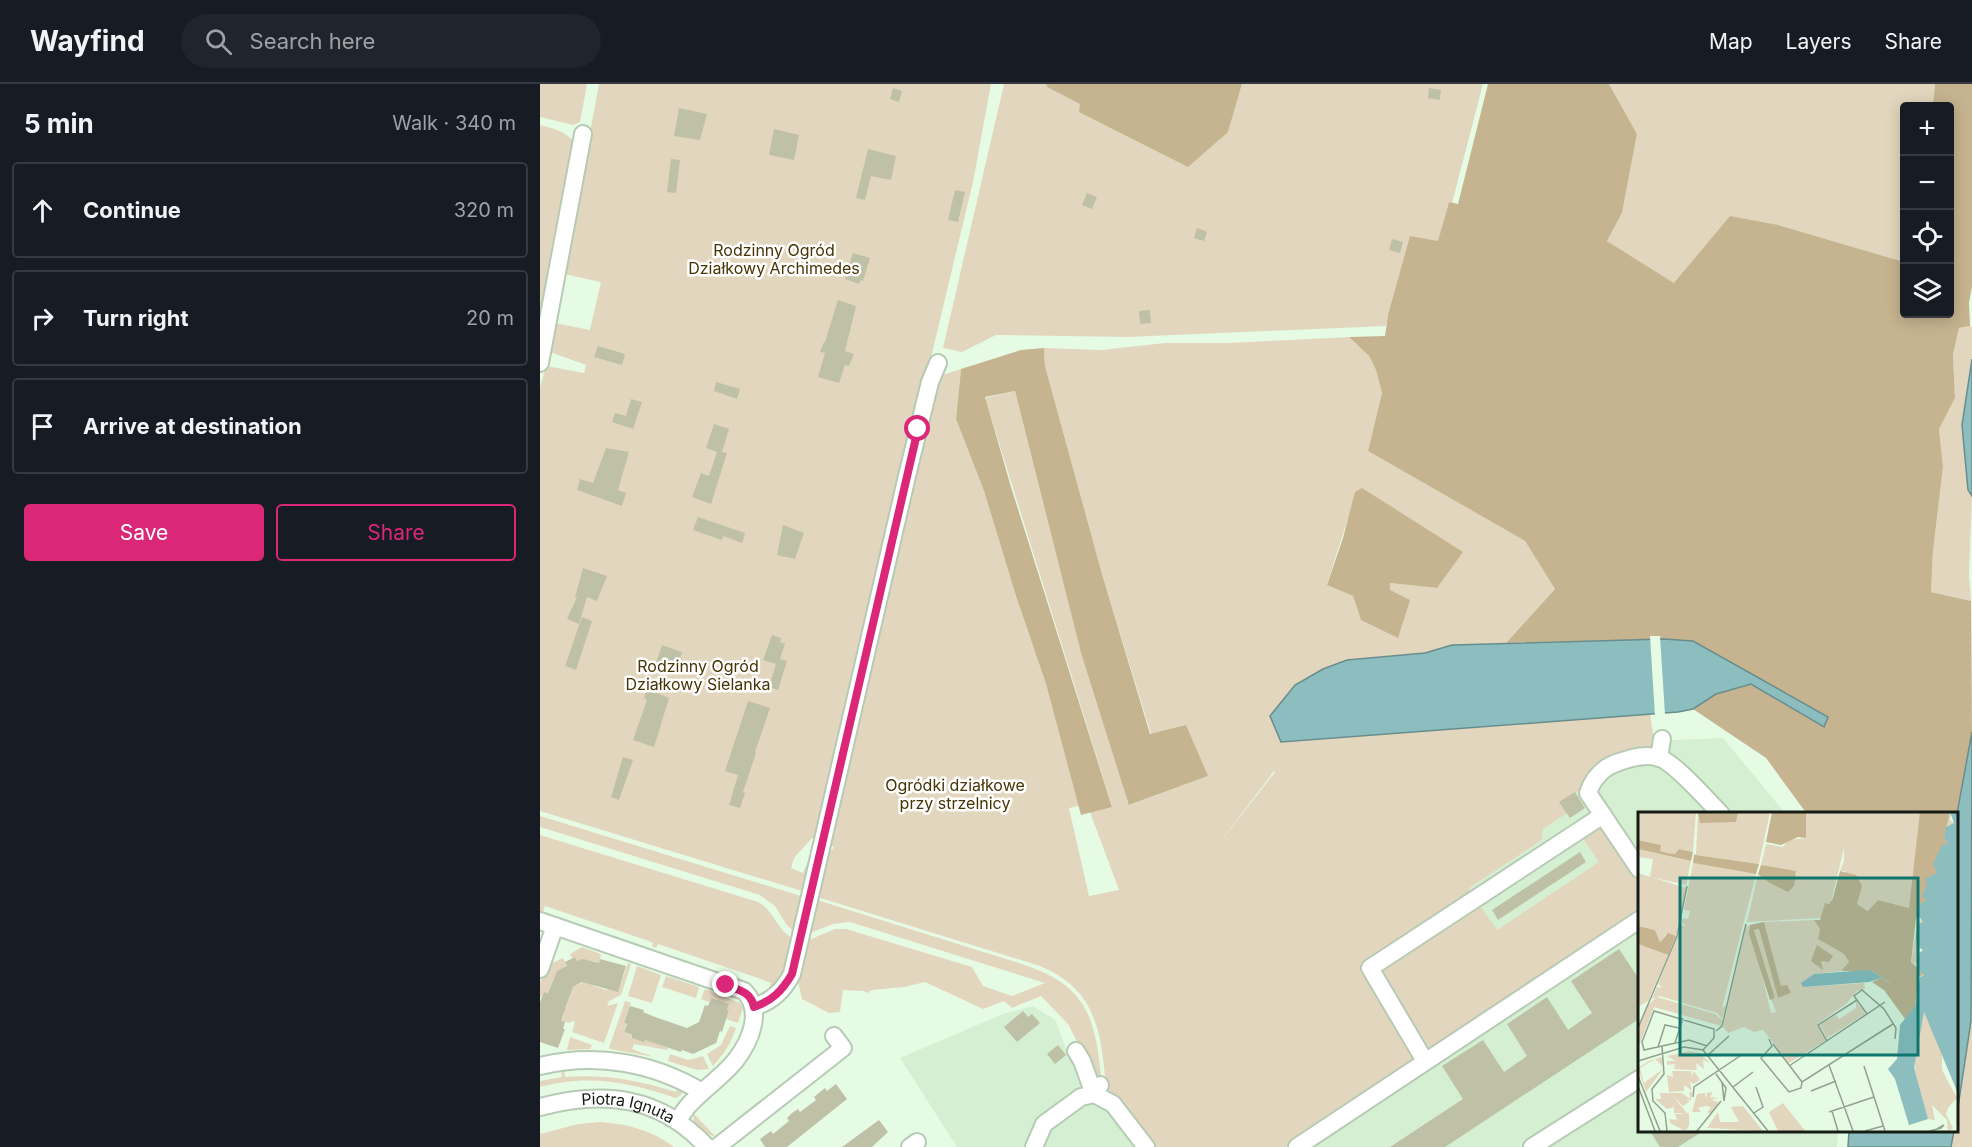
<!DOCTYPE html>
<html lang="en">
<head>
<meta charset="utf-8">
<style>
	:root { --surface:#171b24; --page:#20242c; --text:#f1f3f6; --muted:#9ea1a6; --line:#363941; --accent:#db2777 }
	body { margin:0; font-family:Inter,sans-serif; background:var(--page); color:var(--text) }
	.controls { position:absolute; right:18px; top:18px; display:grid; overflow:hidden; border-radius:6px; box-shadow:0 3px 15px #0003 }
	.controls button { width:54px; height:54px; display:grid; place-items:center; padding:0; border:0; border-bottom:2px solid var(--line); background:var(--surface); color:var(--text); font:30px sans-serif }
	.stop { position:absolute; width:18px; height:18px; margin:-14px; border:4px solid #db2777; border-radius:50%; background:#fff }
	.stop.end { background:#db2777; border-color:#fff; box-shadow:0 2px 6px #0008 }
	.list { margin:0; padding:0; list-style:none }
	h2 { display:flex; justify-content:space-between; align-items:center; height:78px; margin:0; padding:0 24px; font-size:26px }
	h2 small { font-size:20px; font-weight:400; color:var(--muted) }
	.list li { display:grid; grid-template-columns:39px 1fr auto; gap:18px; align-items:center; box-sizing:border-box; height:96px; margin:0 12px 12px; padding:0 12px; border:2px solid var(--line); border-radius:6px }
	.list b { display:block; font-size:22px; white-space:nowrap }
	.list em { font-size:20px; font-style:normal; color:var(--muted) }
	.actions { display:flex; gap:12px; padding:18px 24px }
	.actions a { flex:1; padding:14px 0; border:2px solid var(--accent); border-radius:6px; text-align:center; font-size:21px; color:var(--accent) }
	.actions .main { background:var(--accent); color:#fff }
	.icon { flex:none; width:33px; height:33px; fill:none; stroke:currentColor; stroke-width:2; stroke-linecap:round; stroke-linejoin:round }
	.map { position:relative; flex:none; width:1432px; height:1063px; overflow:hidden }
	header { display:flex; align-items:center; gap:36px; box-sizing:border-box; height:84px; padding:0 30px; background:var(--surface); border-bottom:2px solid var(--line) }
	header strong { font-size:28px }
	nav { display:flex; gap:33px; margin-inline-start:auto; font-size:21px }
	.search { width:420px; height:54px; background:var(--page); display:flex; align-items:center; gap:15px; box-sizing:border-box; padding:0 21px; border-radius:33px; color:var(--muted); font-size:22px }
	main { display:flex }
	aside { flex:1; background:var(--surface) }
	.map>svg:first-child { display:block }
</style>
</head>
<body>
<header>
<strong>Wayfind</strong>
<div class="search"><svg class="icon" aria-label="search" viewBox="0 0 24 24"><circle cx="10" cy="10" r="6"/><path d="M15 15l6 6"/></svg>Search here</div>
<nav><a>Map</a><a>Layers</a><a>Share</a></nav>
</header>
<main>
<aside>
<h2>5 min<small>Walk · 340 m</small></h2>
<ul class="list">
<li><svg class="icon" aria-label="ahead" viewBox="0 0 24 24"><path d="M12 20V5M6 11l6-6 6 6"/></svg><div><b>Continue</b></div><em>320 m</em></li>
<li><svg class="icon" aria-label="right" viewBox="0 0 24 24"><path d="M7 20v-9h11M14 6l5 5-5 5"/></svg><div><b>Turn right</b></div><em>20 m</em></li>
<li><svg class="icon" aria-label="arrive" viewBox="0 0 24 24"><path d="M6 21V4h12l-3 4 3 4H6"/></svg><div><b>Arrive at destination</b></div></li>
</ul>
<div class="actions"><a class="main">Save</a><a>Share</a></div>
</aside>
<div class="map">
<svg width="1432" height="1063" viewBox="0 0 1432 1063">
	<rect width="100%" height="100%" fill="#e6fbe3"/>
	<!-- built -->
	<polygon fill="#d5efd2" points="1183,654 1246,730 1099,730 1099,1046 1298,1047 1297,1063 417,1063 360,974 463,930 493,922 515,936 541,1003 609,1017 1061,659"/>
	<!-- green -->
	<g fill="#e3d6be" fill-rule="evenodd">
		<polygon points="0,0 47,0 40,38 33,41 0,33"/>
		<polygon points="59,0 451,0 433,98 276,754 272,754 254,774 251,784 263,789 273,766 265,806 262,807 0,727 0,304 6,282 44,289 46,281 10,268 15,239 50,246 61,198 24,190"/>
		<polygon points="464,0 506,0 507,3 541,20 688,48 702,0 943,0 912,119 909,118 898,158 848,231 846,242 588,253 456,251 422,268 403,264"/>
		<polygon points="1069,0 1432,0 1410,22 1364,22 1364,178 1238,141 1134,199 1067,157 1082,129 1097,50"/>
		<path d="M 0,41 C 15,45 26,47 35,60 L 0,248 Z"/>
		<polygon points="1430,242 1432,243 1432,275 1422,341 1428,406 1432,412 1429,490 1431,517 1391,508 1393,467 1403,383 1399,345 1415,314 1413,271 1419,244"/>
		<path d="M 809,253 L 829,272 L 836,286 L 842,309 L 828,367 L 985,457 L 1015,505 L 966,559 L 912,561 L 885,569 L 845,572 L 741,658 L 1110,629 L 1116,669 L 1089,671 L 1043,704 L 1020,718 L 1027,729 L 1003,745 L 1002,755 L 999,758 L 929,804 L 932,810 L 825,880 L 878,974 L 797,1032 L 746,1063 L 615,1063 L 585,1022 L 558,998 L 528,940 L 501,912 L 472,924 L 464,917 L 443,925 L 385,898 L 364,903 L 332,906 L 327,909 L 324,907 L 303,906 L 300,928 L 289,929 L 262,915 L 258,897 L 264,858 L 295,845 L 306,845 L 432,883 L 443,902 L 472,912 L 505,899 L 310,838 L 293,840 L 265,851 L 274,815 L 488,882 C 547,903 555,934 561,992 L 565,992 C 560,940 552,904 500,882 L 274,812 L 283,771 L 294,764 L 288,757 L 396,293 L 421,285 L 416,335 L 444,407 L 476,512 L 506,600 L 539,722 L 529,724 L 549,812 L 579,806 L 550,728 L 572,722 L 445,314 L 475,307 L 541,569 L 590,721 L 668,692 L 611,650 L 562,490 L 505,282 L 504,264 L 561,266 L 625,259 L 689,259 ZM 809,431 L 897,504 L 850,499 L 849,506 L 821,536 L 813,512 L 787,500 ZM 734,687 L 735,688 L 671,770 Z"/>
		<polygon points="0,732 261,812 263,814 255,849 246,840 235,822 220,811 0,743"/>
		<polygon points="1059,742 1099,796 1099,831 894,965 887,964 840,890 842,885 940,822 957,846 1059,778 1042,753"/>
		<path d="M 0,751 L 218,818 C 235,827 237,847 254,855 L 247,888 L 228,908 L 231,899 L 218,894 L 118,860 L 116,864 L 112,862 L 113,859 L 106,856 L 5,822 L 2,831 L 0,830 Z"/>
		<polygon points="42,863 61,870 59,879 53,877 37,877 35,873 32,874 30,870"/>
		<polygon points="23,874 27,882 13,896 8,909 4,908 2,913 0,913 0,898 6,882"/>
		<polygon points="88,879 91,880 81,911 69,917 67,922 78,919 64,959 32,948 35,938 31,937 30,939 21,937 24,930 21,929 24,923 26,924 33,903 46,897 54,900 54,902 66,906 81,899"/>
		<polygon points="97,882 121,891 112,919 88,912"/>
		<polygon points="126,892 159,903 156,914 122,903"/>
		<polygon points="165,905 200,919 203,924 198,939 186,935 189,927 187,925 188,920 171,914 169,918 161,915"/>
		<polygon points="1432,912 1432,1063 1411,1063 1414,1047 1416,1046 1431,937"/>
		<polygon points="85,917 91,919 84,939 86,940 84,948 104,957 105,956 120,959 120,961 128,964 127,966 94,960 92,965 114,973 70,965 69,964"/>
		<path d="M 190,942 L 196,944 C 191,959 184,970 173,982 L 167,970 L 181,961 Z"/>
		<polygon points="30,953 52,961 50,965 27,966"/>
		<polygon points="130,970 148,976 163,972 169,985 157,986 128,977"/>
		<path d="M 24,985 L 25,993 C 64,990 98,996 136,1008 L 139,1000 L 144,1003 L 141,1011 L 136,1014 C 87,998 51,990 0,1003 L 0,997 L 22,993 L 21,986 Z"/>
		<polygon points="153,1029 176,1053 167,1050 154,1039"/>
		<path d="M 60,1038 C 87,1040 112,1046 134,1063 L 0,1063 L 0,1050 L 38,1040 Z"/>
	</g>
	<!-- forest -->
	<g fill="#c6b490">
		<polygon points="506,0 702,0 688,48 648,83 539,28 540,20 507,3"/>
		<polygon points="948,0 1069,0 1097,50 1082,129 1067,157 1134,199 1190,132 1238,141 1364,178 1364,230 1410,230 1410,22 1393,22 1395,0 1432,0 1432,203 1429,218 1430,242 1419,244 1413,271 1415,314 1399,345 1403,383 1393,467 1391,508 1431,517 1432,648 1416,735 1416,730 1267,730 1226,674 1153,625 1176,610 1211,600 1283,643 1288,633 1124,555 966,559 1015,505 985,457 828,367 842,309 836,286 829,272 809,253 845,252 848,231 870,152 898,157 909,118 918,120"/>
		<polygon points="504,264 505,282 562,490 610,650 646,641 668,692 589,721 541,569 475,307 445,313 471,403 572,723 541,731 506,600 476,512 444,407 416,335 421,285 481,266"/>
		<polygon points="822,404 923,468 897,504 850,499 850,506 870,516 858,554 821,536 813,512 787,501 803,454 815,408"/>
	</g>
	<!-- water -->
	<g fill="#8cbec0" stroke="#688d8c" stroke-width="1.5">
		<polygon points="1432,275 1432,412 1428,406 1422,341"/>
		<polygon points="1124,555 1153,557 1288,633 1284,643 1211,600 1176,610 1153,625 1138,628 741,658 730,632 755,601 783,585 807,576 885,569 912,561"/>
		<polygon points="1432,648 1431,937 1416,1037 1416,735"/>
		<polygon points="1309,1047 1309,1046 1414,1047 1411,1063 1308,1063"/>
	</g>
	<!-- pier -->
	<polygon fill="#e6fbe3" points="1110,552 1120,552 1125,631 1115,632"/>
	<!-- building -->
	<g fill="#bec1a6">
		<polygon points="353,4 362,7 359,18 350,15"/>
		<polygon points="889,4 901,6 900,16 888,14"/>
		<polygon points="139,24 167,30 160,56 134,52"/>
		<polygon points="234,45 259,51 254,76 229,71"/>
		<polygon points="328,65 356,72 351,96 331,92 325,116 316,114"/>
		<polygon points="131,75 140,76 136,109 127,108"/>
		<polygon points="415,106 425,108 418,138 408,136"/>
		<polygon points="547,109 557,113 552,125 542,121"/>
		<polygon points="657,144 667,148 664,157 654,154"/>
		<polygon points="852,155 863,158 860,169 849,166"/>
		<polygon points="313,169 330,174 323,197 321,196 319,200 305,195"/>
		<polygon points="298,216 316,222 305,267 314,270 309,282 305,281 299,299 278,293 285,269 280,268 284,258 285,258"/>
		<polygon points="610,226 611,239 600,240 599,227"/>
		<polygon points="58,262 85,270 82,281 54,273"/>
		<polygon points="176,298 200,305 197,315 174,307"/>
		<polygon points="91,315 102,318 93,345 72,338 75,329 86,332"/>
		<polygon points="174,340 189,345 182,368 187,369 171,420 152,413 161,389 169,392 177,368 166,364"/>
		<polygon points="66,364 89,368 78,406 86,409 82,422 37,406 40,395 53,399"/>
		<polygon points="158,433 205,449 202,459 183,452 182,456 153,446"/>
		<polygon points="243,441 264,449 255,475 237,471"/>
		<polygon points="43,484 67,492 57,517 47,513 39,540 27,535 37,513 35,513"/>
		<polygon points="42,533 52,537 36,586 25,582"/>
		<polygon points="232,551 241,554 240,558 245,560 240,575 247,577 238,606 229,603 236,580 223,576"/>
		<polygon points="122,561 142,568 135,591 114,585"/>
		<polygon points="107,605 129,614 114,663 93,656 107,616 104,614"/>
		<polygon points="208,617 230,624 215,668 216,669 203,708 205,709 200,724 189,721 198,691 185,687"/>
		<polygon points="83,673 93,676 79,716 71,713"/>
		<polygon points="1035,708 1045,724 1030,734 1019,718"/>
		<polygon points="1040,768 1046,778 958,836 952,826"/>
		<polygon points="1079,865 1099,895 1099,935 905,1063 850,1063 923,1015 902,982 943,956 964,988 987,972 967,940 1007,913 1028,946 1052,929 1031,897"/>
		<polygon points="35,873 37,877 43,875 59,879 60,875 86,882 78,908 42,898 33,903 21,937 25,938 23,945 25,945 18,964 0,958 0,918 4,908 8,909 17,887 27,882 25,878"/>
		<polygon points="171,914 189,920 187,925 189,926 182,948 180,947 176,959 153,970 142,966 141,968 105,956 104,958 92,954 92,951 84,948 87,940 84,939 90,922 104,926 103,928 115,933 147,944 159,938 165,921 168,922"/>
		<polygon points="483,927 488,933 492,930 500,939 477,958 464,943"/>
		<polygon points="518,961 526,971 515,980 507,970"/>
		<polygon points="296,1000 307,1015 247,1063 225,1063 220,1055 231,1047 233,1050 249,1037 247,1034 252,1029 258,1025 260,1028 276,1016 274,1013 285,1004 287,1007"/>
		<polygon points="339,1036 348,1048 332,1063 302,1063"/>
		<polygon points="1110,1047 1163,1047 1138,1063 1120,1063"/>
	</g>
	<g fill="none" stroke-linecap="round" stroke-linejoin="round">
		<defs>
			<g id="minor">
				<polyline points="0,279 43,50"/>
				<polyline points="1119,674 1122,655"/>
				<path d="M 1099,785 L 1048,709 C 1053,694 1063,683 1079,678 C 1091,674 1107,669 1120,674 C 1136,680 1168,717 1181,730"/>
				<path d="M 0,837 L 204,907 C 224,927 210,958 195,977 C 181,994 162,1006 148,1022 C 144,1027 141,1032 137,1037"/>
				<polyline points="0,885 15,842"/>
				<path d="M 214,923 C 232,917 243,907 252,890 L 367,392 L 390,298 L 398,279"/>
				<polyline points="885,977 830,884 1063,731"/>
				<path d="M 0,982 C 56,968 114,979 162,1008"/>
				<polyline points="560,1001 554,1010 573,1020 606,1063"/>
				<path id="s1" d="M 0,1023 C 64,1006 120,1012 167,1063"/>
				<polyline points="177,1063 303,964 294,952"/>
				<polyline points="370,1063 377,1058"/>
				<polyline points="494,1063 504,1040 541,1013 554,1010 542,977 536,967"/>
				<polyline points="757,1063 1099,836"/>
				<polyline points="992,1063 1099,995"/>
			</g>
		</defs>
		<!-- minor casing -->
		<use href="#minor" stroke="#b6cbb4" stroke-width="20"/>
		<!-- minor -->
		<use href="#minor" stroke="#fff" stroke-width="16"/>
	</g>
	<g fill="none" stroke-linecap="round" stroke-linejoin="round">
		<!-- route -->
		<path stroke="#db2777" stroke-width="8" d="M 186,901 C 199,906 211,908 214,923 C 232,917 242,907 252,890 L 378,345"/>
	</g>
	<g text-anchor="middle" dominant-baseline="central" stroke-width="5" stroke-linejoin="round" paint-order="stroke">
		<!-- park labels -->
		<g font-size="16" fill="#473303" stroke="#fff">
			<text x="234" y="166">Rodzinny Ogród<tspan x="234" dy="18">Działkowy Archimedes</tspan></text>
			<text x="158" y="582">Rodzinny Ogród<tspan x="158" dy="18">Działkowy Sielanka</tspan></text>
			<text x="415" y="701">Ogródki działkowe<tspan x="415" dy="18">przy strzelnicy</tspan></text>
		</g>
		<!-- street labels -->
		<g font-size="16" fill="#141c14" stroke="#fff">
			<text stroke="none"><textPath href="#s1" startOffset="90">Piotra Ignuta</textPath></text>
		</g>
	</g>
	<!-- overview -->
	<g transform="translate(1098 728)">
		<rect width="320" height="320" fill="#e6fbe3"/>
		<path d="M 0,0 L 58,0 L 55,40 L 41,37 L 37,42 L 29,41 L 21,39 L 22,33 L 0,28 ZM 60,0 L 132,0 L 121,52 L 58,43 ZM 168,0 L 282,0 L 282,7 L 285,0 L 313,0 L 312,8 L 316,11 L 271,96 L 240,88 L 231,99 L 219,92 L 207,59 L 202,59 L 206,49 L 206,36 L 194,86 L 191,92 L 187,92 L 183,106 L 109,110 L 120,62 L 160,62 L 123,53 L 128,32 L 145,35 L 150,28 L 168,26 ZM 0,37 L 53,49 L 48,73 L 13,65 L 48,76 L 38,124 L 28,122 L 22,130 L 17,118 L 0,114 L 0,61 L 12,65 L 15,47 L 0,45 ZM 55,51 L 118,62 L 84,196 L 88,193 L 84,207 L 79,201 L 22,184 L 14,187 L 19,175 L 24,176 L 20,172 L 43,113 L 49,114 L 44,111 L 44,106 L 50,107 L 52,99 L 46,98 ZM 280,106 L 286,110 L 280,152 L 273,151 ZM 176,108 L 182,117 L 180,127 L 206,142 L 211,150 L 203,159 L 176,162 L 165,175 L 226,171 L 227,177 L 219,179 L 208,192 L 179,212 L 188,228 L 151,251 L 125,218 L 116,220 L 106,215 L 90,221 L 85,215 L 108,115 L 112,113 L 133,201 L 138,200 L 133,187 L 137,186 L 116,118 L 121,117 L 140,186 L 153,181 L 143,174 L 126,110 ZM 0,132 L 30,143 L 10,189 L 0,195 ZM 19,185 L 77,202 L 84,208 L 83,214 L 16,195 L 1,234 L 0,218 L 10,193 ZM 218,189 L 227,202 L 189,226 L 182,213 L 198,203 L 201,207 L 218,196 ZM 286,200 L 304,239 L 304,258 L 319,286 L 310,296 L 308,302 L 315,316 L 310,319 L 309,308 L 294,293 L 297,308 L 290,307 L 276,262 L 280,214 ZM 52,239 L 62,241 L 72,251 L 65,248 L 66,257 L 58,251 L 59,258 L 54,258 L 36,257 L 37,252 L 29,253 L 29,249 L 38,249 L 29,244 ZM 25,245 L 24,254 L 17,247 L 2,256 L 6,271 L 25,257 L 8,280 L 0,256 L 13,248 ZM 34,259 L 53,259 L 54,264 L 56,259 L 62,268 L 55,272 L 52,269 L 54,279 L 46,273 L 46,279 L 31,280 L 29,263 L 35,265 ZM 51,280 L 54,280 L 53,288 L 46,288 L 52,289 L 45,294 L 34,283 L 49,301 L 36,301 L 36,295 L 29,297 L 18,288 L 17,281 L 18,287 L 23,287 L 22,281 L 44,281 L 52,287 ZM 75,280 L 72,285 L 80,286 L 73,288 L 80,290 L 80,294 L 73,301 L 69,301 L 73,295 L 67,294 L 60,296 L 63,300 L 54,300 L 59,282 L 67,281 L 68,287 L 69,281 ZM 145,291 L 164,315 L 168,319 L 140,319 L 131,300 ZM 105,294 L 125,319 L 69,316 L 80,300 L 82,310 L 101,310 L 93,295 ZM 51,301 L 51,314 L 47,319 L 32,311 L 31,307 L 39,308 L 37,302 Z" fill="#e3d6be"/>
		<path d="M 60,0 L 100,0 L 98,10 L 62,11 ZM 134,0 L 168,0 L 168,26 L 160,25 L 143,33 L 128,30 ZM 282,0 L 312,0 L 306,26 L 310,32 L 300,42 L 300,61 L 290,72 L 285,85 L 290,88 L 278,107 L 273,150 L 287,162 L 281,165 L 277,194 L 267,207 L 246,178 L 234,170 L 243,166 L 255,173 L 234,159 L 203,159 L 211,150 L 206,142 L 180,127 L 182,117 L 176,108 L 182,108 L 187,91 L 191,92 L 195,86 L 202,59 L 218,63 L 224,74 L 219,92 L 230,99 L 240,88 L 271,96 ZM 0,28 L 23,33 L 22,39 L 29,41 L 37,42 L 41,37 L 55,40 L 53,49 L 0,37 ZM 56,42 L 58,43 L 121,52 L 118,62 L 55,51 ZM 123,53 L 158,59 L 156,74 L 150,80 L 132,71 L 120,62 ZM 126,110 L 143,174 L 149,173 L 153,181 L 140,186 L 121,117 L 116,118 L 137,186 L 132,188 L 111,122 L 112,113 ZM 0,114 L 17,118 L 22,130 L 30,121 L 38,124 L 30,143 L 0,132 ZM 179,133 L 195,144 L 191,150 L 183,149 L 185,158 L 173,149 Z" fill="#c6b490"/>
		<path d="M 312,0 L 319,0 L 319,279 L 286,200 L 276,256 L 290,307 L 271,313 L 257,267 L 250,257 L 259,247 L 262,213 L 277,194 L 282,165 L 286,163 L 280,157 L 280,142 L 285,138 L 279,134 L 278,123 L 280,112 L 285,110 L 279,102 L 283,91 L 289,88 L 284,85 L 289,72 L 287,67 L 299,61 L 295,52 L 304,33 L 310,32 L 306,26 L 308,15 L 316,11 ZM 229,158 L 234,159 L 255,173 L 243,166 L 231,170 L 165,175 L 163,171 L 176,162 Z" fill="#8cbec0"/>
		<path fill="none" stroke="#92a290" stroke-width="1.5" d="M 229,202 L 216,184 L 224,178 L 246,197 L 258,216 L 257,227M 0,216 L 39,124 L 49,74M 78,219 L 84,214 L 108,112M 131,227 L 134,234 L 123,246 L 151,280 L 163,276 L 164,270M 189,229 L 180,213 L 219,188M 37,231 L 45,206M 135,232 L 164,270 L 255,212M 24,234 L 26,262 L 14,277 L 15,289 L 27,301 L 29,319M 20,235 L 27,213 L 41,216M 65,238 L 76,226 L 76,217 L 16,199 L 4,230 L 6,238 L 51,228 L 69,234M 70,243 L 91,224M 0,249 L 46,235 L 65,238 L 130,319M 191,253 L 215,319M 151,254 L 247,190M 226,254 L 247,319M 78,262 L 88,276 L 86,289 L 84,270M 0,264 L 22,319M 0,274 L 17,319M 95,275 L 115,260M 173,279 L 198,269M 55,285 L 56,275 L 105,242M 194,299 L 200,319M 191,300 L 236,285M 116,301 L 125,295 L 118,275M 59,319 L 83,289M 227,319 L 245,314M 292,319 L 303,316 L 306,313 L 299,317"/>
		<path fill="#0f766e" fill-opacity="0.15" stroke="#0f766e" stroke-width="3" d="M 42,66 L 280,66 L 280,243 L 42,243 Z"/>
		<rect width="320" height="320" fill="none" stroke="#141c14" stroke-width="3"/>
	</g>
</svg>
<div class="controls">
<button>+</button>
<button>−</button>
<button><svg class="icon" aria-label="locate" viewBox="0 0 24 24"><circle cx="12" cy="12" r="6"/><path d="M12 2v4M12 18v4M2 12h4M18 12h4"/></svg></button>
<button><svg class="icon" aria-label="layers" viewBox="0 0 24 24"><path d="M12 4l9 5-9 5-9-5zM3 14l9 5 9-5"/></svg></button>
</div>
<div class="stop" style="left:378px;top:345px"></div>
<div class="stop end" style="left:186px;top:901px"></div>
</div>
</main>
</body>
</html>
